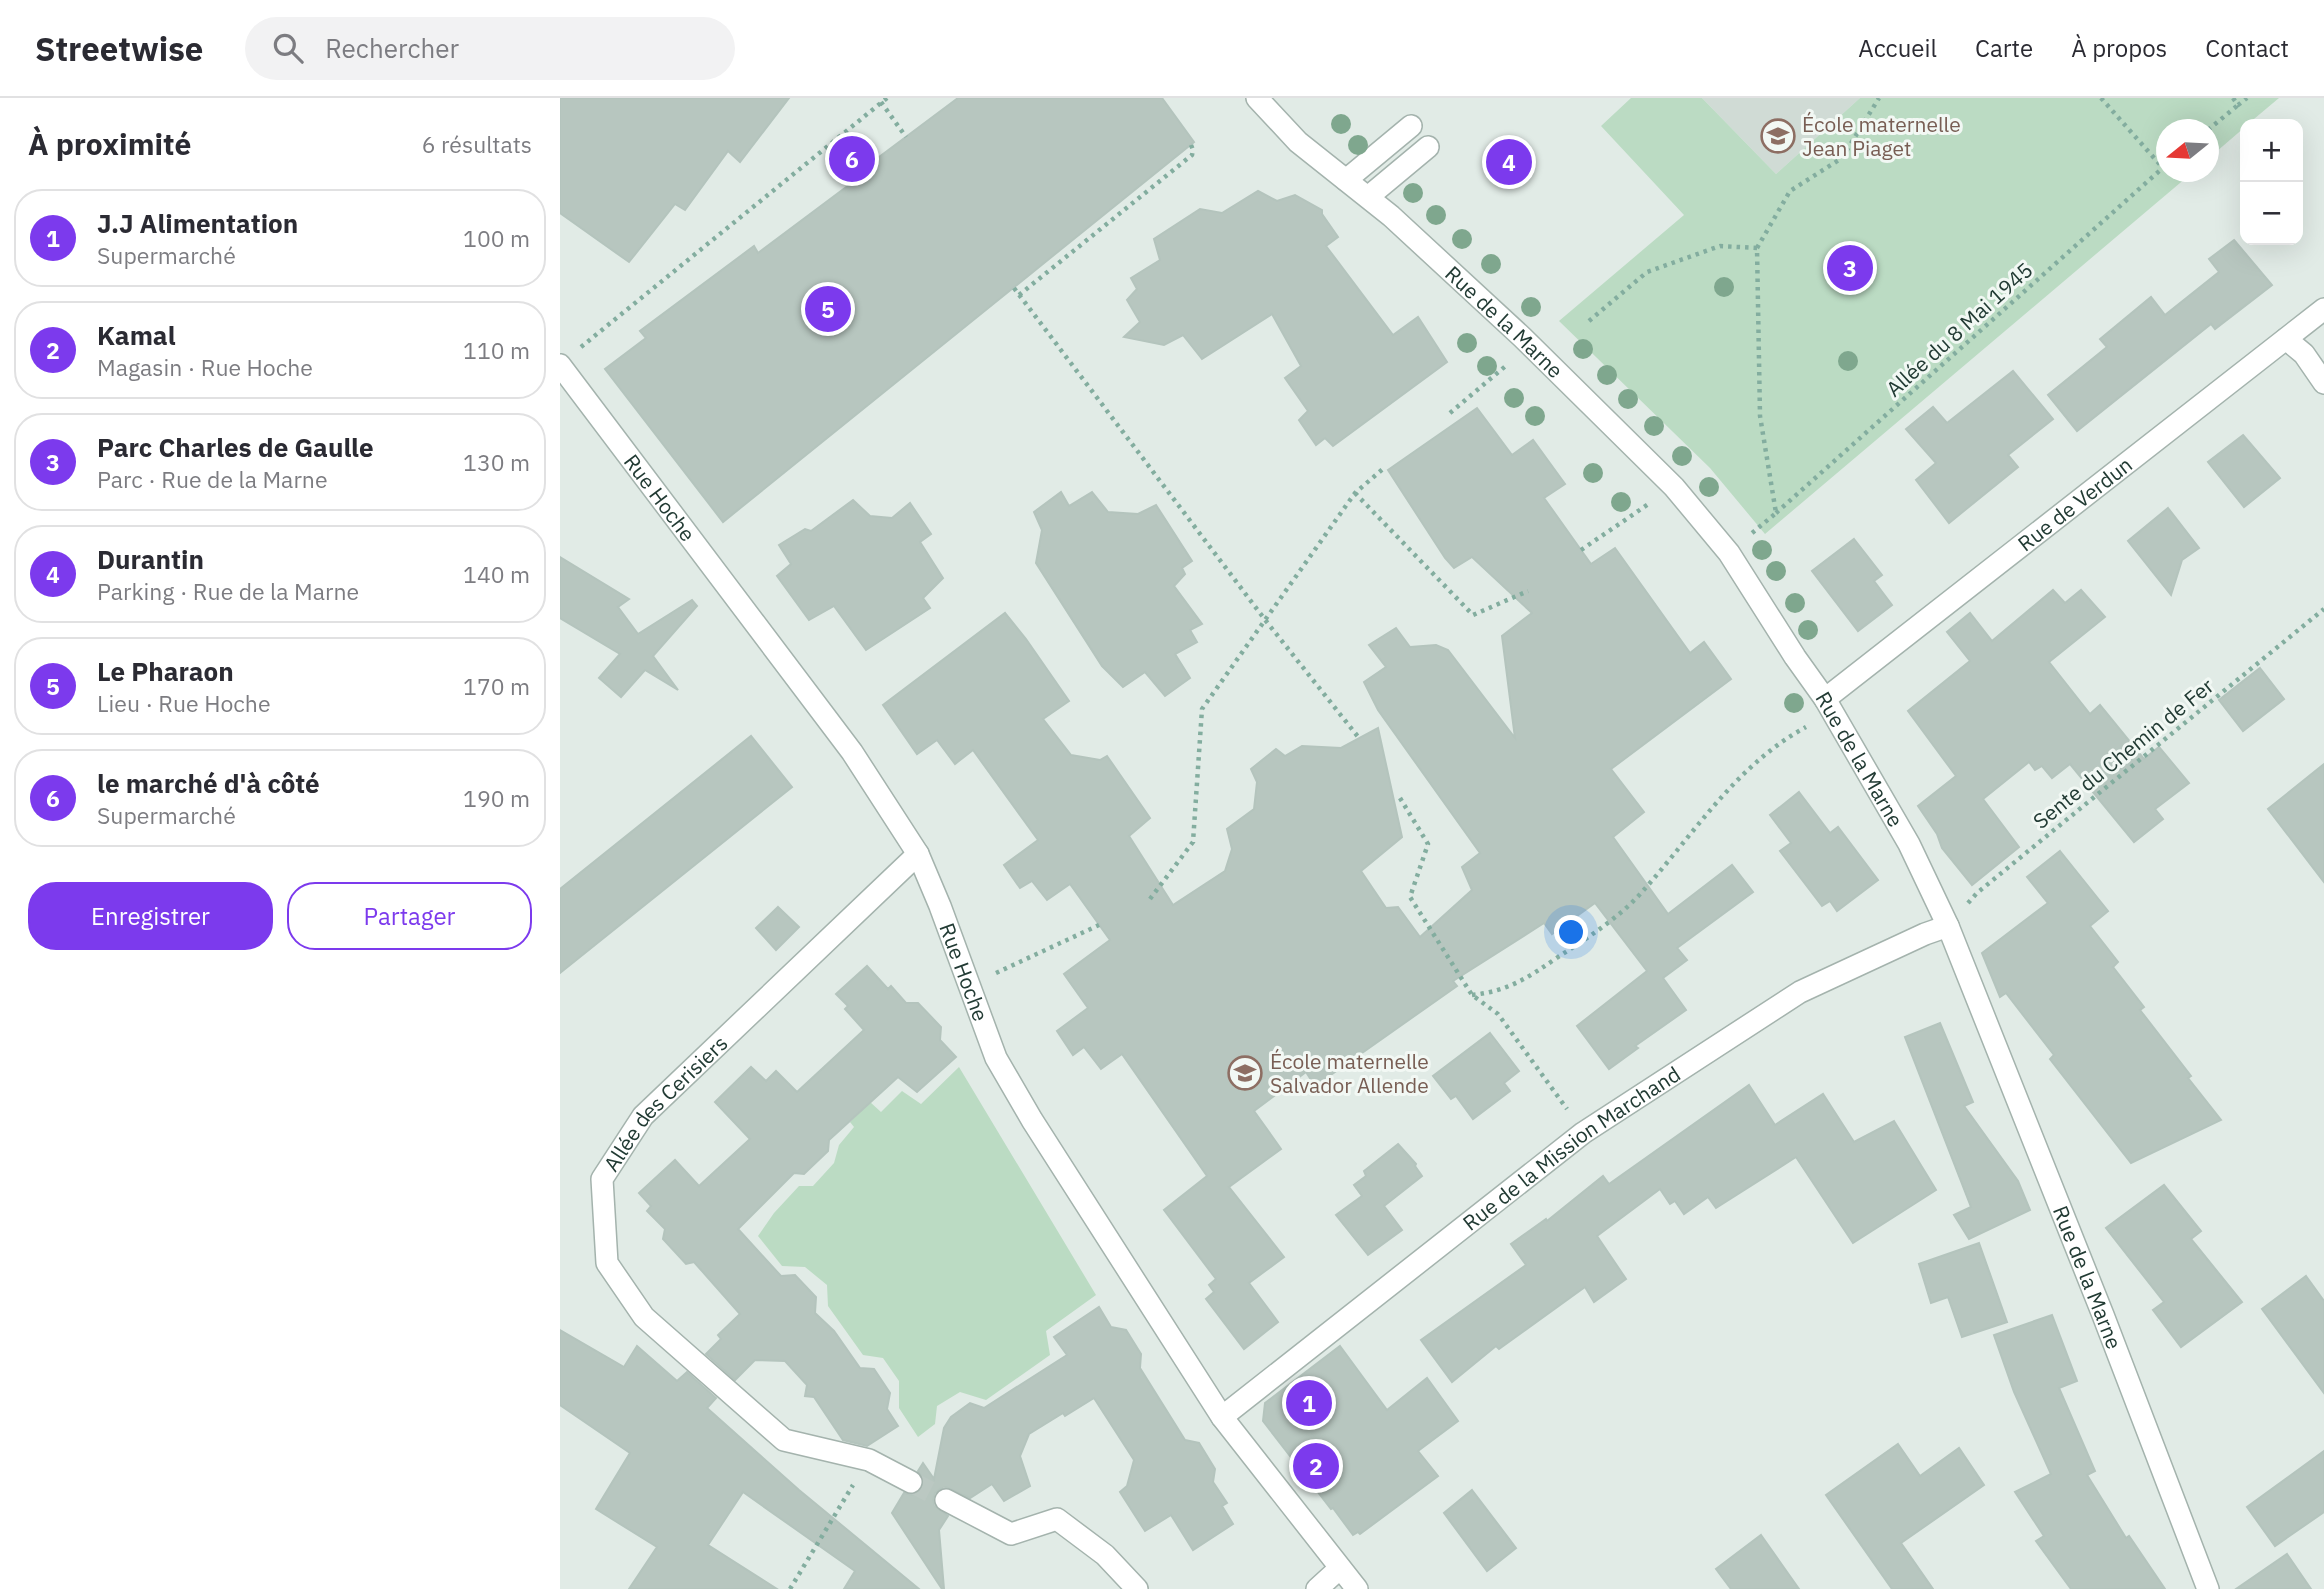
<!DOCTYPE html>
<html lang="fr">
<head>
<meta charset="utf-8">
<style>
	:root { --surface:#fff; --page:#f2f2f3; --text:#2b2b33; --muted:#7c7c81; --line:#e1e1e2; --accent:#7c3aed }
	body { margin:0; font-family:"IBM Plex Sans",sans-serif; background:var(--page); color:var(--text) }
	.controls { position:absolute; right:21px; top:21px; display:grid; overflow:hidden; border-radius:14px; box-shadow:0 7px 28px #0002 }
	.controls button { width:63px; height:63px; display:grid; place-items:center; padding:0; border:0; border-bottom:2px solid var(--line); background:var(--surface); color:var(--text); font:35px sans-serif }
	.compass { position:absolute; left:1596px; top:21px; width:63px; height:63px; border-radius:50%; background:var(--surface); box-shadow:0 7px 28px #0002; rotate:252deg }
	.you { position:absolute; left:1012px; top:835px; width:24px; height:24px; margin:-18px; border:5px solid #fff; border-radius:50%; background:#1a73e8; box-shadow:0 0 0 10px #1a73e833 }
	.badge { display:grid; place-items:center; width:46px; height:46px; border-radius:50%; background:var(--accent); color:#fff; font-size:23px; font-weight:700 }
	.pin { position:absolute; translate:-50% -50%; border:4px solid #fff; box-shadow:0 2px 7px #0006 }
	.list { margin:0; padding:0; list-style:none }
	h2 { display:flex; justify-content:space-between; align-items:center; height:91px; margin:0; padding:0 28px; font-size:30px }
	h2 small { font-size:23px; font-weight:400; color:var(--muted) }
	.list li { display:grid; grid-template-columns:46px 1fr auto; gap:21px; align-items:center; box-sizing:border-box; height:98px; margin:0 14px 14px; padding:0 14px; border:2px solid var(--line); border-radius:28px }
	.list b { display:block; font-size:26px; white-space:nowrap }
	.list p { margin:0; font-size:23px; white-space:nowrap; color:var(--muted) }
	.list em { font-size:23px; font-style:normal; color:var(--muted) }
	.actions { display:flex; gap:14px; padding:21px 28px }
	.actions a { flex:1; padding:16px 0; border:2px solid var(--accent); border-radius:28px; text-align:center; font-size:24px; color:var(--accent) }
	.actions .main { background:var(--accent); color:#fff }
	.icon { flex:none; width:38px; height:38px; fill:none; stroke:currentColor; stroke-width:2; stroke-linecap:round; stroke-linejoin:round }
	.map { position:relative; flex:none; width:1764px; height:1491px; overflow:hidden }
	header { display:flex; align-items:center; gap:42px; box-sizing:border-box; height:98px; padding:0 35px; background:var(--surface); border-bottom:2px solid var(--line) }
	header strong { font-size:33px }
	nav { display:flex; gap:38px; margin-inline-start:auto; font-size:24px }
	.search { width:490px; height:63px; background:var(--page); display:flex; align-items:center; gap:18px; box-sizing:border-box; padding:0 24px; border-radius:38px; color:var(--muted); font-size:26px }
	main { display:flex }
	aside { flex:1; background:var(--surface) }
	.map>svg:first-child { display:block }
</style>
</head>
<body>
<header>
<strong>Streetwise</strong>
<div class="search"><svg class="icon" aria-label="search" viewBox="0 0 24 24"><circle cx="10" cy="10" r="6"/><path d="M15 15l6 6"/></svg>Rechercher</div>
<nav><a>Accueil</a><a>Carte</a><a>À propos</a><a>Contact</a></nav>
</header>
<main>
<aside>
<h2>À proximité<small>6 résultats</small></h2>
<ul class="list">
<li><span class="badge">1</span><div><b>J.J Alimentation</b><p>Supermarché</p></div><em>100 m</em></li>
<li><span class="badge">2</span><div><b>Kamal</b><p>Magasin · Rue Hoche</p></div><em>110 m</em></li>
<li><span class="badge">3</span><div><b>Parc Charles de Gaulle</b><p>Parc · Rue de la Marne</p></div><em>130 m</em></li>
<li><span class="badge">4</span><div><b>Durantin</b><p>Parking · Rue de la Marne</p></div><em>140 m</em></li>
<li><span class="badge">5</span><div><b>Le Pharaon</b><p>Lieu · Rue Hoche</p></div><em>170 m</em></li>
<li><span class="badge">6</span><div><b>le marché d'à côté</b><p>Supermarché</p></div><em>190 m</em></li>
</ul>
<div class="actions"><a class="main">Enregistrer</a><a>Partager</a></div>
</aside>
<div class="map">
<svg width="1764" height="1491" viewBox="0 0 1764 1491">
	<rect width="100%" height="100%" fill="#e1ebe6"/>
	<!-- built -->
	<polygon fill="#d0dbd5" points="1142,0 1300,0 1216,76"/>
	<!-- green -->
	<g fill="#bbdbc3">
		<polygon points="1071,0 1142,0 1216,76 1300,0 1719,0 1688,26 1685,26 1685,29 1649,60 1648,32 1606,32 1606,74 1633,74 1205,436 1150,370 999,223 1124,117 1041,28"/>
		<polygon points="399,969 536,1197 486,1233 490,1257 426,1302 400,1294 377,1308 375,1326 358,1339 339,1310 339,1283 323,1260 303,1257 268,1208 267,1187 245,1169 222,1168 198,1138 214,1115 239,1088 253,1088 274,1065 279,1047 294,1029 290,1024 310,1004 321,1014 342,993 361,1006"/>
	</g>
	<!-- building -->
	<g fill="#b7c6bf" stroke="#b4c4bd" stroke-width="2">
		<polygon points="0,0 229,0 180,64 168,53 125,112 115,106 69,164 0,115"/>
		<polygon points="398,0 602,0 634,44 163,424 45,271 86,240 80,233 194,148 198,155 309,72 307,68"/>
		<polygon points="698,93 717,103 735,97 762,112 762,116 778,139 766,148 833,237 858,219 887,264 773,348 765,340 756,347 739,322 748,313 725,280 741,268 712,216 642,261 623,237 604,247 564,239 580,224 567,202 577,191 571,180 600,162 594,141 640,111 662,115"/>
		<polygon points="1674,142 1712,187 1655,231 1651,226 1517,333 1488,297 1547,249 1540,241 1591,199 1605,217 1659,174 1649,161"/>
		<polygon points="1453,273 1493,321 1448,357 1458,369 1389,425 1356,382 1376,365 1346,331 1373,309 1387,325"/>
		<polygon points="917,310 952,357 973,342 1005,386 984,400 1031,466 1055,450 1130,555 1144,544 1171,581 1051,671 1084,714 1053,739 1108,816 1172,767 1193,794 1117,850 1127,862 1103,880 1126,912 1075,948 1078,950 1049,971 1017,928 1087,873 1035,805 992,836 984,825 893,883 897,888 755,988 746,974 694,1013 721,1051 669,1089 724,1159 689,1185 718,1224 684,1251 646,1201 654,1194 649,1187 656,1181 604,1112 647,1078 562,956 541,971 524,949 513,957 497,933 528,910 504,876 550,842 510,786 487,802 472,783 460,790 444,767 478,742 413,652 395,666 377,642 357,656 323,607 445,515 466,541 509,603 483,621 511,657 540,662 547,658 590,720 569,738 613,807 665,773 672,751 667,731 694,711 697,684 691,671 716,651 725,658 742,648 781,650 818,630 842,739 801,773 826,810 838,809 860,839 912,792 902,769 920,755 818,612 804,584 826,569 809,547 836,530 850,549 876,547 888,552 955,640 942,538 972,515 912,459 894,470 885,460 828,372"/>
		<polygon points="1683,337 1720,380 1684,409 1648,364"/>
		<polygon points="501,394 509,408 532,394 548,414 578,416 596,407 632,463 622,470 625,476 614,488 642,526 630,532 637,544 615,556 630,580 605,598 585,574 563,589 542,568 476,465 482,432 474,414"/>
		<polygon points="293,402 310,418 332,420 350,405 371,436 360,444 383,480 363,500 370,510 306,552 274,508 249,522 217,478 231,466 219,447 245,431 251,433"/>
		<polygon points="1608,410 1639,450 1622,462 1611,497 1568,443"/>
		<polygon points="1294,441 1322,477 1314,483 1332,507 1298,533 1252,473"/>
		<polygon points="0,459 69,501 58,509 78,536 132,502 137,508 93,558 118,592 85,572 61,599 39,580 60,556 0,520"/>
		<polygon points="1493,492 1505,505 1521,492 1545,519 1489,564 1530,616 1540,607 1584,661 1599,649 1629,685 1595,711 1603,721 1574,744 1510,666 1492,680 1482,668 1475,672 1469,664 1423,701 1459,749 1412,787 1382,750 1377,736 1358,708 1396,678 1348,613 1410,563 1387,534 1410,515 1432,543"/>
		<polygon points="1700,570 1724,601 1683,633 1659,602"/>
		<polygon points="191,638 232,689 0,875 0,791"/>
		<polygon points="1764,666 1764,784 1708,711"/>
		<polygon points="1239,694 1270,735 1278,729 1318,782 1277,813 1270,803 1262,808 1220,753 1231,745 1210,717"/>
		<polygon points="1500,753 1548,813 1530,828 1558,864 1553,869 1584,909 1580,912 1631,978 1628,980 1661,1022 1571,1065 1490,961 1494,957 1446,895 1440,899 1422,855 1488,805 1467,779"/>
		<polygon points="218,809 239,829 216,852 196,830"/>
		<polygon points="307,868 328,891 331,888 346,905 358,905 381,929 380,942 396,959 357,994 338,979 269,1042 268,1053 244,1076 234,1075 178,1131 221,1178 235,1177 256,1199 255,1215 274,1233 300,1270 314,1271 330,1295 327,1311 338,1328 307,1348 283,1342 254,1299 245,1298 247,1287 225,1263 195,1262 175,1282 146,1256 161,1241 158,1237 180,1216 134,1164 126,1166 103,1141 105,1131 87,1113 91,1108 79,1095 115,1062 139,1088 190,1041 155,1004 191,969 206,983 216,973 237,994 304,932 285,911 288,908 276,896"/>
		<polygon points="1380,925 1413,1004 1404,1008 1458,1083 1470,1112 1409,1141 1394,1117 1411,1109 1345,939"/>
		<polygon points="930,935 959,973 944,985 950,993 913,1021 896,998 891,1001 873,978"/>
		<polygon points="1189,987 1215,1027 1263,996 1294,1044 1334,1023 1376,1092 1293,1145 1236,1059 1156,1110 1148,1099 1124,1116 1115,1103 1110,1106 1100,1091 1037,1138 1066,1181 1034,1204 1025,1189 939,1251 936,1248 892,1284 861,1242 966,1167 951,1146 986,1121 987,1123 1043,1078 1049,1086"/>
		<polygon points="838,1046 856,1066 855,1068 862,1078 824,1108 842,1132 808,1157 776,1117 802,1098 794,1087 806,1078 804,1073"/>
		<polygon points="1604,1087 1641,1133 1631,1141 1682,1204 1621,1249 1593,1212 1604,1204 1546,1130"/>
		<polygon points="1419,1145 1447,1224 1402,1239 1388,1199 1371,1205 1359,1166"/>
		<polygon points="1746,1178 1764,1203 1764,1295 1702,1211"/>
		<polygon points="539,1209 551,1229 566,1232 581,1256 580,1270 625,1342 639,1345 655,1371 653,1384 667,1405 662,1408 673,1426 633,1452 611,1417 585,1433 560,1394 567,1388 574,1362 534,1300 505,1318 503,1315 469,1336 460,1358 470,1388 444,1403 432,1386 410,1400 386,1389 380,1391 375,1395 373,1402 375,1408 388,1418 379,1432 384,1491 382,1491 332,1415 344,1395 352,1397 362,1391 364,1383 358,1373 363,1365 374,1381 384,1330 391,1319 410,1305 424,1310 507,1257 494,1239"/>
		<polygon points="1492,1217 1517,1283 1499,1290 1535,1373 1527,1377 1566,1440 1569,1438 1605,1491 1511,1491 1476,1443 1484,1438 1455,1394 1491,1376 1454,1294 1434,1237"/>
		<polygon points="0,1232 64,1269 77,1248 117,1283 127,1274 156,1300 147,1310 239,1392 359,1491 284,1491 295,1473 183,1394 148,1447 217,1491 69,1491 97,1449 36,1411 70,1355 0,1307"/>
		<polygon points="780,1248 827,1312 867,1280 898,1323 858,1353 878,1378 800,1436 798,1434 793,1437 773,1410 771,1411 703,1323 705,1305"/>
		<polygon points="1338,1346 1360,1378 1399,1350 1424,1387 1341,1445 1373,1491 1332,1491 1266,1397"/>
		<polygon points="1764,1353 1764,1414 1715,1448 1687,1409"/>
		<polygon points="912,1392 956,1450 927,1473 884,1415"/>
		<polygon points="1201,1437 1239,1491 1171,1491 1156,1471"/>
		<polygon points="1727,1456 1751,1491 1676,1491"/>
	</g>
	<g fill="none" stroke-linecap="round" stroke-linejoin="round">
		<!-- minor-tunnel -->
		<polyline stroke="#bbc8c2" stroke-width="21" stroke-dasharray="21 10" stroke-linecap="butt" points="351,1384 386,1402"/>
		<defs>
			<g id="minor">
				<path id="s1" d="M 697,0 L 738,44 L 831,118 L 962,239 L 1114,389 L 1169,455 L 1235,559 L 1265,601 L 1349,746 L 1388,828 L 1543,1217 L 1648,1491"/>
				<polyline points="786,82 851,28"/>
				<polyline points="808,99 868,49"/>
				<polyline points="1726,241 1744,256 1764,285"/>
				<path id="s2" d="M 0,267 L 292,654 L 358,756 L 380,808 L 436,960 L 472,1022 L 662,1319 L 797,1491"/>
				<path id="s3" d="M 1265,601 L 1764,211"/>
				<path id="s4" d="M 662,1319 L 1023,1035 L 1240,894 L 1365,836 L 1388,828"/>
				<path id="s5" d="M 351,1384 L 309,1362 L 224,1342 L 84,1219 L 47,1165 L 42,1081 L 83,1018 L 358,756"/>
				<polyline points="386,1402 451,1436 497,1421 545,1457 577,1491"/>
				<polyline points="757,1491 780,1470"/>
			</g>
		</defs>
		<!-- minor casing -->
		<use href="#minor" stroke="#a4b3ad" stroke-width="24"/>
		<!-- path -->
		<g stroke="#83ad9f" stroke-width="4.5" stroke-dasharray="3.5 5" stroke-linecap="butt">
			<polyline points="1541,0 1603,70"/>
			<polyline points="1673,0 1678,7 1687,0"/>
			<polyline points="321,4 346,39"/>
			<polyline points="1648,32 1678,7"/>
			<polyline points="1197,150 1230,93 1282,60 1319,0"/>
			<polyline points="454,190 706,523 799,640"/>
			<polyline points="459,197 632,57 633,52 631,47"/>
			<polyline points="1029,223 1087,174 1160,148 1197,150 1200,318 1216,415 1191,436"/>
			<polyline points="21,249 327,0"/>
			<polyline points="890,315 948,266"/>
			<polyline points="795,395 913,517 968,493"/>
			<polyline points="1216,415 1606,67"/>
			<polyline points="1021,452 1090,405"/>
			<polyline points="840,700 868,746 850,799 912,897 938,916 1007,1011"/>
			<polyline points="590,801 633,744 642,611 795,395 824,370"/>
			<polyline points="1408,805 1417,795 1764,511"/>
			<polyline points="436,875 539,827"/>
			<path d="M 912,897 C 949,893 969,879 998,859 C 1026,841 1060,819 1082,794 C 1134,736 1176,667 1246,629"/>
			<polyline points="230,1491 293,1387"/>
		</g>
		<!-- minor -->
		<use href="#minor" stroke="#fff" stroke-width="21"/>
	</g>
	<!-- trees -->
	<g fill="#7fa78e">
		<circle cx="781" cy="26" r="10"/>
		<circle cx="798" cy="47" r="10"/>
		<circle cx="853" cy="95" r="10"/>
		<circle cx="876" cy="117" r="10"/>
		<circle cx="902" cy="141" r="10"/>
		<circle cx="931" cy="166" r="10"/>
		<circle cx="1164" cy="189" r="10"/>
		<circle cx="971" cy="209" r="10"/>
		<circle cx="907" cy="245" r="10"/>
		<circle cx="1023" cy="251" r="10"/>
		<circle cx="1288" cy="263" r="10"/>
		<circle cx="927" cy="268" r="10"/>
		<circle cx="1047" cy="277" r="10"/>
		<circle cx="954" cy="300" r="10"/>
		<circle cx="1068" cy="301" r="10"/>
		<circle cx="975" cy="318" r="10"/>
		<circle cx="1094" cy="328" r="10"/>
		<circle cx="1122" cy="358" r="10"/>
		<circle cx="1033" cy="375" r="10"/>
		<circle cx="1149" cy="389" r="10"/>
		<circle cx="1061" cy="404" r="10"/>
		<circle cx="1202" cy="452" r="10"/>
		<circle cx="1216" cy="473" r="10"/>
		<circle cx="1235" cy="505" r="10"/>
		<circle cx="1248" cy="532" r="10"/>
		<circle cx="1234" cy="605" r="10"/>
	</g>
	<!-- icons -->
	<defs>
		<symbol id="school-ring" viewBox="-11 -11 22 22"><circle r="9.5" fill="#f2f8f4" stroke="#8d6e63" stroke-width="1.5"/><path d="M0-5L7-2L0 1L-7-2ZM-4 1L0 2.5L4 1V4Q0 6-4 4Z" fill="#8d6e63"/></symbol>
	</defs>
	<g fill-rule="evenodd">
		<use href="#school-ring" x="1199" y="19" width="38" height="38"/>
		<use href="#school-ring" x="666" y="956" width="38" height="38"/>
	</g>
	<g text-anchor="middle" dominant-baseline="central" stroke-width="6" stroke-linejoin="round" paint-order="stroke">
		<!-- education labels -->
		<g font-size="21" fill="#785e54" stroke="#f2f8f4" text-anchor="start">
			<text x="1242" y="26">École maternelle<tspan x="1242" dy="24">Jean Piaget</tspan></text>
			<text x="710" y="963">École maternelle<tspan x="710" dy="24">Salvador Allende</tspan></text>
		</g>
		<!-- street labels -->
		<g font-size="21" fill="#223b34" stroke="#f2f8f4">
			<text stroke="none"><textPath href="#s1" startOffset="334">Rue de la Marne</textPath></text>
			<text transform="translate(1399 231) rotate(-42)">Allée du 8 Mai 1945</text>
			<text stroke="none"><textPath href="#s2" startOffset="166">Rue Hoche</textPath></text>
			<text stroke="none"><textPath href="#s3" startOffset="317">Rue de Verdun</textPath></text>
			<text transform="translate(1563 655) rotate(-39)">Sente du Chemin de Fer</text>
			<text stroke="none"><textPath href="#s1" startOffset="901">Rue de la Marne</textPath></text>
			<text stroke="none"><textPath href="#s2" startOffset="733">Rue Hoche</textPath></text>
			<text stroke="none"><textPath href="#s5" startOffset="570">Allée des Cerisiers</textPath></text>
			<text stroke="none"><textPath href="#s4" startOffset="441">Rue de la Mission Marchand</textPath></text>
			<text stroke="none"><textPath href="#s1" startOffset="1468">Rue de la Marne</textPath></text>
		</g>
	</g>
</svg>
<div class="controls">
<button>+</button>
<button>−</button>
</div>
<svg class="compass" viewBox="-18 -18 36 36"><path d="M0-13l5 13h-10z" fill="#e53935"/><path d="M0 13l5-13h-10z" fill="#7c7c81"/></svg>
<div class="you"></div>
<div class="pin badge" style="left:749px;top:1305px">1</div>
<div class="pin badge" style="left:756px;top:1368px">2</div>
<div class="pin badge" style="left:1290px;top:170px">3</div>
<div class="pin badge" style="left:949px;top:64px">4</div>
<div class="pin badge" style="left:268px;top:211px">5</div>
<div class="pin badge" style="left:292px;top:61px">6</div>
</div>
</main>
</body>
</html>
